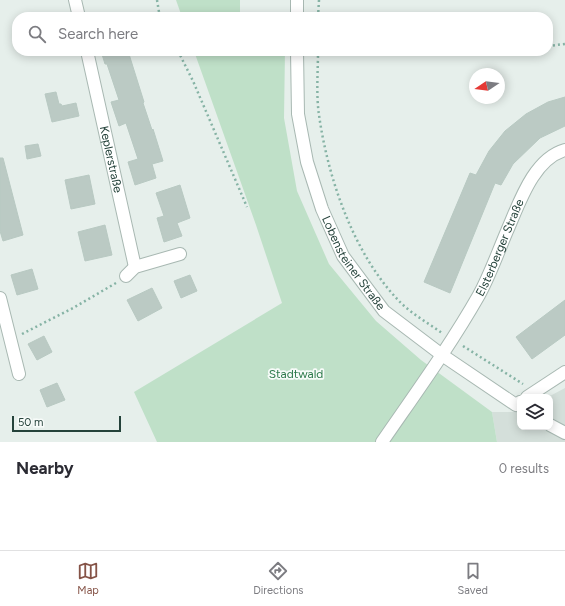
<!DOCTYPE html>
<html lang="en">
<head>
<meta charset="utf-8">
<style>
	:root { --surface:#fff; --page:#f2f2f3; --text:#2b2b33; --muted:#7c7c81; --line:#e1e1e2; --accent:#855347 }
	body { margin:0; font-family:Figtree,sans-serif; background:var(--page); color:var(--text) }
	.controls { position:absolute; right:12px; bottom:12px; display:grid; overflow:hidden; border-radius:8px; box-shadow:0 2px 10px #0003 }
	.controls button { width:36px; height:36px; display:grid; place-items:center; padding:0; border:0; border-bottom:1px solid var(--line); background:var(--surface); color:var(--text); font:20px sans-serif }
	.compass { position:absolute; left:469px; top:68px; width:36px; height:36px; border-radius:50%; background:var(--surface); box-shadow:0 2px 10px #0003; rotate:257deg }
	.scale { position:absolute; left:12px; bottom:10px; width:109px; box-sizing:border-box; padding-left:4px; border:2px solid #24423a; border-top:0; font-size:11px; line-height:14px; white-space:nowrap; color:#24423a; -webkit-text-stroke:3px #f7fbf9; paint-order:stroke }
	.list { margin:0; padding:0; list-style:none }
	h2 { display:flex; justify-content:space-between; align-items:center; height:52px; margin:0; padding:0 16px; font-size:17px }
	h2 small { font-size:13px; font-weight:400; color:var(--muted) }
	.icon { flex:none; width:22px; height:22px; fill:none; stroke:currentColor; stroke-width:2; stroke-linecap:round; stroke-linejoin:round }
	.map { position:relative; flex:none; width:565px; height:442px; overflow:hidden }
	.search { position:absolute; background:var(--surface); box-shadow:0 2px 10px #0003; left:12px; right:12px; top:12px; height:44px; display:flex; align-items:center; gap:10px; box-sizing:border-box; padding:0 14px; border-radius:16px; color:var(--muted); font-size:15px }
	.sheet { height:108px; background:var(--surface) }
	nav { display:flex; justify-content:space-around; align-items:center; box-sizing:border-box; height:56px; border-top:1px solid var(--line); background:var(--surface); font-size:11px; color:var(--muted) }
	nav a { display:grid; justify-items:center; gap:2px }
	nav .on { color:var(--accent) }
	.map>svg:first-child { display:block }
</style>
</head>
<body>
<div class="map">
<svg width="565" height="442" viewBox="0 0 565 442">
	<rect width="100%" height="100%" fill="#e6efeb"/>
	<!-- built -->
	<polygon fill="#d4dfda" points="565,388 565,442 497,442 492,412 520,412 520,427 550,427 550,397 548,397"/>
	<!-- green -->
	<g fill="#bfe0c8">
		<polygon points="176,0 240,0 240,17 182,17"/>
		<polygon points="194,51 285,51 284,118 297,191 329,264 376,321 421,360 492,412 497,442 157,442 134,392 282,303 256,225"/>
	</g>
	<!-- building -->
	<g fill="#bbcac4" stroke="#b8c9c2">
		<polygon points="101,51 128,51 144,102 143,103 152,130 153,129 163,161 152,164 156,178 135,185 128,162 138,159 126,123 119,126 111,102 119,100 107,64 105,64"/>
		<polygon points="56,92 59,104 61,104 62,106 76,103 79,116 52,122 45,94"/>
		<polygon points="565,97 565,126 540,138 513,164 501,185 495,183 450,293 424,282 470,173 476,175 489,151 505,131 526,114 548,102"/>
		<polygon points="38,144 41,156 27,159 25,146"/>
		<polygon points="0,158 3,158 23,235 3,241 0,231"/>
		<polygon points="89,175 95,204 71,209 65,180"/>
		<polygon points="180,185 190,218 177,223 182,236 164,242 157,218 164,216 156,193"/>
		<polygon points="105,225 112,255 85,261 78,232"/>
		<polygon points="32,269 38,289 17,295 11,275"/>
		<polygon points="190,275 197,291 181,298 174,281"/>
		<polygon points="152,288 162,308 138,321 127,300"/>
		<polygon points="565,300 565,335 532,359 516,337"/>
		<polygon points="44,336 52,352 37,360 28,344"/>
		<polygon points="57,383 65,400 47,407 40,390"/>
	</g>
	<g fill="none" stroke-linecap="round" stroke-linejoin="round">
		<defs>
			<g id="minor">
				<polyline points="75,0 79,17"/>
				<path id="s1" d="M 87,51 L 135,267"/>
				<polyline points="126,276 135,267 180,254"/>
				<polyline points="0,298 19,374"/>
				<polyline points="442,355 516,405 520,402"/>
				<polyline points="527,397 565,372"/>
				<polyline points="550,425 565,433"/>
				<path id="s2" d="M 382,442 C 415,394 450,346 479,295 C 490,275 498,252 507,231 C 519,204 533,159 565,150"/>
			</g>
			<g id="tertiary">
				<polyline points="297,0 297,17"/>
				<path id="s3" d="M 297,51 L 298,114 L 307,162 L 322,209 L 343,256 L 384,311 L 442,355"/>
			</g>
		</defs>
		<!-- minor casing -->
		<use href="#minor" stroke="#a8b8b2" stroke-width="14"/>
		<!-- tertiary casing -->
		<use href="#tertiary" stroke="#a8b8b2" stroke-width="14"/>
		<!-- path -->
		<g stroke="#86b3a5" stroke-width="2.5" stroke-dasharray="2 3" stroke-linecap="butt">
			<polyline points="157,0 159,12 162,17"/>
			<polyline points="318,17 319,0"/>
			<polyline points="548,46 565,44"/>
			<polyline points="178,51 193,81 247,207"/>
			<path d="M 318,51 C 318,71 316,95 319,115 C 328,179 354,255 400,302 C 412,314 428,323 442,333"/>
			<polyline points="22,334 73,308 116,283"/>
			<polyline points="463,346 523,384"/>
		</g>
		<!-- minor -->
		<use href="#minor" stroke="#fff" stroke-width="12"/>
		<!-- tertiary -->
		<use href="#tertiary" stroke="#fff" stroke-width="12"/>
	</g>
	<g text-anchor="middle" dominant-baseline="central" stroke-width="3.5" stroke-linejoin="round" paint-order="stroke">
		<!-- street labels -->
		<g font-size="12" fill="#24423a" stroke="#f7fbf9">
			<text stroke="none"><textPath href="#s1" startOffset="111">Keplerstraße</textPath></text>
			<text stroke="none"><textPath href="#s2" startOffset="228">Elsterberger Straße</textPath></text>
			<text stroke="none"><textPath href="#s3" startOffset="224">Lobensteiner Straße</textPath></text>
		</g>
		<!-- park labels -->
		<g font-size="12" fill="#2d7a4b" stroke="#f7fbf9">
			<text x="296" y="374">Stadtwald</text>
		</g>
	</g>
</svg>
<div class="controls">
<button><svg class="icon" aria-label="layers" viewBox="0 0 24 24"><path d="M12 4l9 5-9 5-9-5zM3 14l9 5 9-5"/></svg></button>
</div>
<svg class="compass" viewBox="-18 -18 36 36"><path d="M0-13l5 13h-10z" fill="#e53935"/><path d="M0 13l5-13h-10z" fill="#7c7c81"/></svg>
<div class="scale">50 m</div>
<div class="search"><svg class="icon" aria-label="search" viewBox="0 0 24 24"><circle cx="10" cy="10" r="6"/><path d="M15 15l6 6"/></svg>Search here</div>
</div>
<section class="sheet">
<h2>Nearby<small>0 results</small></h2>
<ul class="list">
</ul>
</section>
<nav>
<a class="on"><svg class="icon" aria-label="map" viewBox="0 0 24 24"><path d="M3 6l6-2 6 2 6-2v14l-6 2-6-2-6 2zM9 4v14M15 6v14"/></svg>Map</a>
<a><svg class="icon" aria-label="directions" viewBox="0 0 24 24"><path d="M12 3l9 9-9 9-9-9zM9 14v-3h6M13 9l2 2-2 2"/></svg>Directions</a>
<a><svg class="icon" aria-label="saved" viewBox="0 0 24 24"><path d="M7 4h10v16l-5-4-5 4z"/></svg>Saved</a>
</nav>
</body>
</html>
